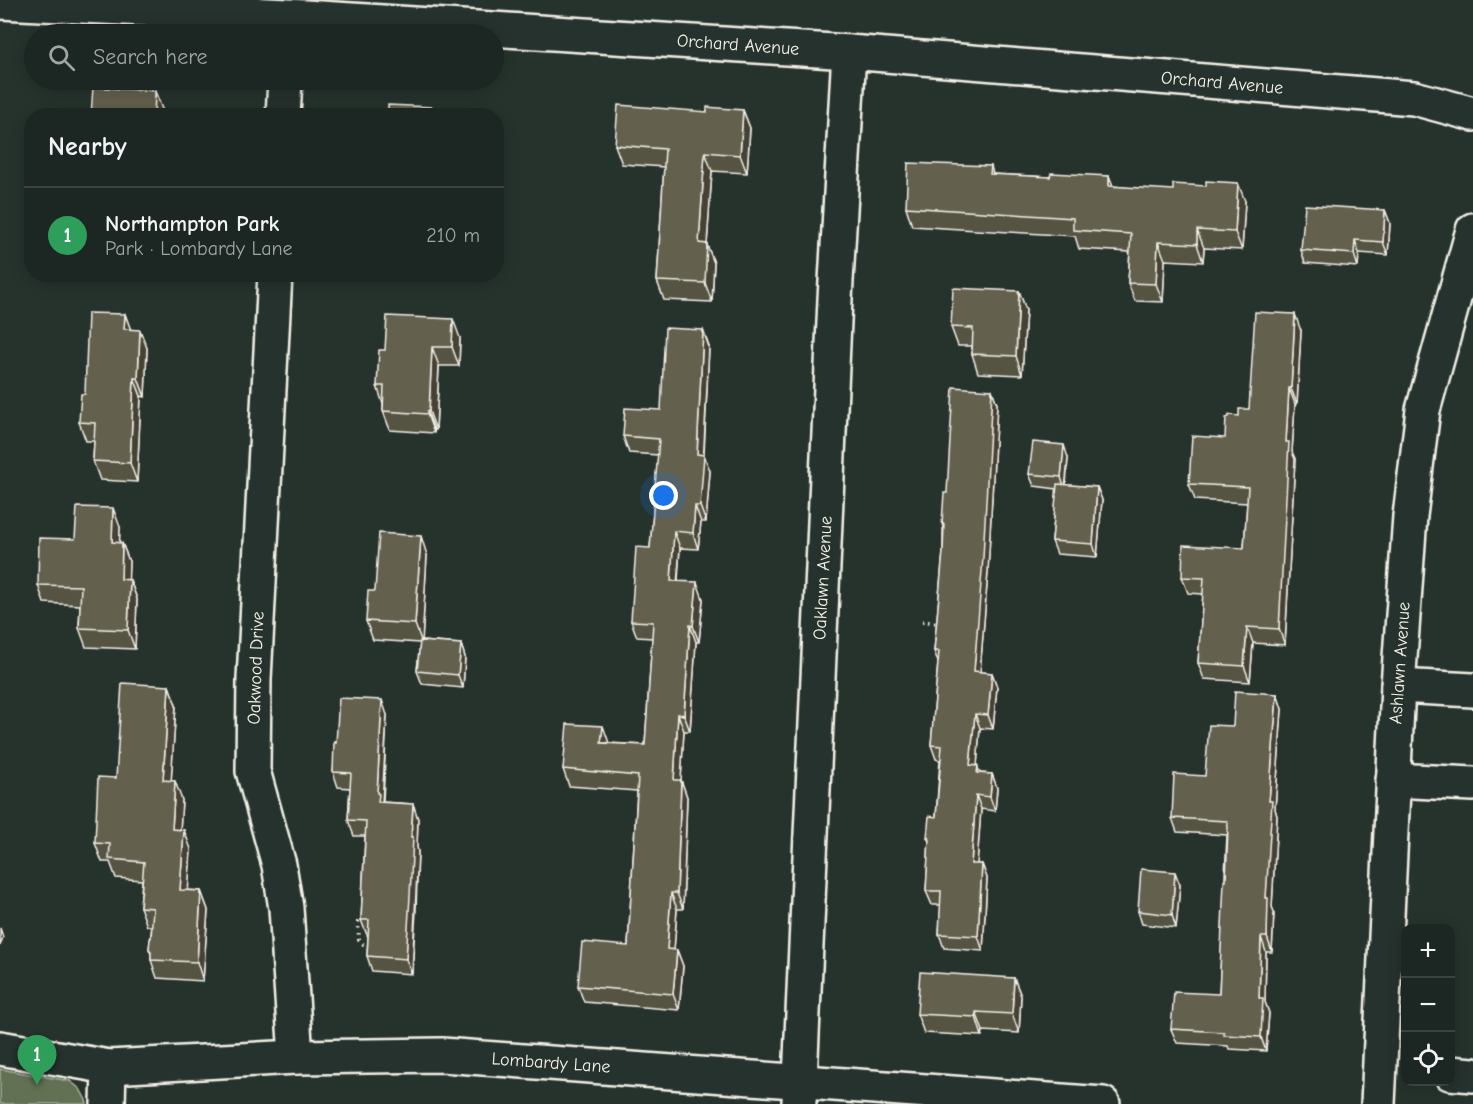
<!DOCTYPE html>
<html lang="en">
<head>
<meta charset="utf-8">
<style>
	:root { --surface:#1c2622; --page:#29322f; --text:#f1f3f6; --muted:#a0a5a5; --line:#3a4340; --accent:#ffd166 }
	body { margin:0; font-family:"Comic Neue",sans-serif; background:var(--page); color:var(--text) }
	.controls { position:absolute; right:18px; bottom:18px; display:grid; overflow:hidden; border-radius:12px; box-shadow:0 3px 15px #0003 }
	.controls button { width:54px; height:54px; display:grid; place-items:center; padding:0; border:0; border-bottom:2px solid var(--line); background:var(--surface); color:var(--text); font:30px sans-serif }
	.you { position:absolute; left:664px; top:496px; width:21px; height:21px; margin:-15px; border:4px solid #fff; border-radius:50%; background:#1a73e8; box-shadow:0 0 0 9px #1a73e833 }
	.badge { display:grid; place-items:center; width:39px; height:39px; border-radius:50%; background:var(--accent); color:#fff; font-size:20px; font-weight:700 }
	.pin { position:absolute; translate:-50% -50px; filter:drop-shadow(0 2px 3px #0008) }
	.pin::after { content:''; position:absolute; top:32px; width:21px; height:18px; background:inherit; clip-path:polygon(0 0,100% 0,50% 100%) }
	.list { margin:0; padding:0; list-style:none }
	h2 { display:flex; justify-content:space-between; align-items:center; height:78px; margin:0; padding:0 24px; font-size:26px }
	h2 small { font-size:20px; font-weight:400; color:var(--muted) }
	.list li { display:grid; grid-template-columns:39px 1fr auto; gap:18px; align-items:center; box-sizing:border-box; height:96px; padding:0 24px; border-top:2px solid var(--line) }
	.list b { display:block; font-size:22px; white-space:nowrap }
	.list p { margin:0; font-size:20px; white-space:nowrap; color:var(--muted) }
	.list em { font-size:20px; font-style:normal; color:var(--muted) }
	.icon { flex:none; width:33px; height:33px; fill:none; stroke:currentColor; stroke-width:2; stroke-linecap:round; stroke-linejoin:round }
	.map { position:relative; flex:none; width:1473px; height:1104px; overflow:hidden }
	.search { position:absolute; background:var(--surface); box-shadow:0 3px 15px #0003; left:24px; top:24px; width:480px; height:66px; display:flex; align-items:center; gap:15px; box-sizing:border-box; padding:0 21px; border-radius:33px; color:var(--muted); font-size:22px }
	.panel { position:absolute; background:var(--surface); box-shadow:0 3px 15px #0003; left:24px; top:108px; width:480px; height:174px; border-radius:24px }
	.map>svg:first-child { display:block }
</style>
</head>
<body>
<div class="map">
<svg width="1473" height="1104" viewBox="0 0 1473 1104">
	<rect width="100%" height="100%" fill="#26332d"/>
	<filter id="ink" filterUnits="userSpaceOnUse"><feTurbulence type="fractalNoise" baseFrequency=".0167" numOctaves="2"/><feDisplacementMap in="SourceGraphic" scale="12" xChannelSelector="R" yChannelSelector="G"/><feConvolveMatrix kernelMatrix="1 2 1 2 8 2 1 2 1" color-interpolation-filters="sRGB"/></filter>
	<g filter="url(#ink)">
		<!-- green -->
		<polygon fill="#627152" stroke="#abb19d" stroke-width="1.5" points="0,1069 70,1081 80,1089 86,1100 87,1104 0,1104"/>
		<g fill="none" stroke-linecap="round" stroke-linejoin="round">
			<defs>
				<g id="minor">
					<polyline points="0,2 289,16 849,52 1414,98 1473,114"/>
					<polyline points="283,116 285,80"/>
					<polyline points="275,274 254,679 253,771 279,865 286,908 296,1057"/>
					<polyline points="1398,686 1473,690"/>
					<polyline points="1393,780 1473,784"/>
					<polyline points="0,1048 109,1067 296,1057 442,1055 1103,1104"/>
					<polyline points="1450,1073 1473,1075"/>
					<polyline points="799,1102 835,299 849,52"/>
					<polyline points="108,1104 109,1067"/>
					<polyline points="1378,1104 1398,686 1410,516 1423,410 1473,230"/>
				</g>
			</defs>
			<!-- minor casing -->
			<use href="#minor" stroke="#f4f1e8" stroke-width="38"/>
			<!-- path -->
			<g stroke="#f4f1e8" stroke-width="4" stroke-dasharray="1.5 4.5" stroke-linecap="butt">
				<polyline points="922,621 939,623"/>
				<polyline points="358,921 359,940 363,944 370,946"/>
			</g>
			<!-- minor -->
			<use href="#minor" stroke="#26332d" stroke-width="33"/>
		</g>
		<!-- wall -->
		<g fill="#555342" stroke="#f4f1e8" stroke-width="1.5">
			<polygon points="743,110 750,128 747,173 712,171 707,245 714,263 712,302 664,300 657,281 664,167 622,164 615,145 707,112"/>
			<polygon points="991,166 993,174 1050,177 1109,176 1113,186 1245,201 1242,250 1204,248 1203,262 1165,260 1163,302 1135,301 1128,283 1130,252 1079,249 1075,236 912,226 906,207"/>
			<polygon points="1385,210 1390,223 1388,255 1359,253 1358,267 1305,263 1301,250"/>
			<polygon points="1019,291 1026,310 1022,375 978,373 972,354 972,346 958,346 951,327"/>
			<polygon points="125,314 130,329 147,348 145,397 141,396 137,482 100,480 93,461 94,441 86,441 79,422 85,394"/>
			<polygon points="703,330 709,347 704,455 710,471 706,522 701,522 698,549 680,548 678,581 703,599 699,642 696,642 690,731 684,731 681,780 687,797 683,909 677,909 674,949 677,950 683,966 679,1010 584,1002 578,986 628,946 637,791 569,786 563,769 609,743 645,745 652,638 637,637 631,621 650,548 658,455 629,453 623,436 661,410"/>
			<polygon points="1301,331 1297,404 1295,404 1292,452 1295,459 1285,645 1253,643 1250,682 1204,679 1198,663 1203,594 1188,593 1182,577 1244,548 1247,503 1195,500 1189,484 1225,438 1249,409"/>
			<polygon points="460,338 459,366 439,366 436,430 434,430 434,433 390,430 383,411 383,404 377,386 385,350"/>
			<polygon points="992,390 997,404 988,572 980,672 992,673 997,687 993,729 980,728 977,765 980,773 992,774 997,788 995,811 981,809 977,864 982,864 987,878 983,951 944,948 939,934 941,905 932,905 926,891 929,841 927,838 936,817 940,760 936,759 931,745 938,662 934,651 943,552 943,528 942,523 947,493"/>
			<polygon points="1068,458 1066,485 1097,487 1102,500 1097,557 1057,554 1052,541 1057,489 1034,486 1029,474"/>
			<polygon points="120,527 119,542 122,543 129,561 128,580 130,580 137,599 135,649 86,647 79,628 80,605 44,603 38,585 75,539"/>
			<polygon points="427,555 422,641 461,644 465,657 463,688 422,684 417,671 420,643 373,640 366,621 375,591"/>
			<polygon points="169,686 176,705 171,781 182,800 180,829 191,849 188,890 201,891 208,910 203,981 157,978 151,960 151,954 149,949 152,926 147,926 140,907 142,880 116,878 110,862 102,862 95,843 116,778"/>
			<polygon points="1277,694 1282,709 1275,809 1277,816 1272,907 1274,912 1272,952 1266,952 1265,1002 1269,1013 1266,1051 1229,1049 1228,1046 1177,1043 1171,1029 1219,994 1227,835 1177,832 1172,818 1205,776 1233,726"/>
			<polygon points="387,715 383,802 413,804 418,819 417,847 418,852 416,911 412,974 372,971 367,956 368,935 367,935 361,920 365,836 354,836 348,820 350,788 338,787 333,772 336,743"/>
			<polygon points="1180,885 1176,928 1142,924 1138,911"/>
			<polygon points="1014,978 1021,996 1019,1033 983,1031 982,1036 924,1033 917,1014"/>
		</g>
		<!-- shaded-wall -->
		<g fill="#454336" stroke="#f4f1e8" stroke-width="1.5">
			<polygon points="155,91 162,109 162,116 154,116"/>
			<polygon points="743,110 750,128 747,173 740,155"/>
			<polygon points="705,152 712,171 707,245 714,263 712,302 705,283 699,243"/>
			<polygon points="1109,176 1116,194 1109,186"/>
			<polygon points="1238,183 1245,201 1242,250 1235,232"/>
			<polygon points="1385,210 1390,223 1388,255 1383,242"/>
			<polygon points="1197,230 1204,248 1203,262 1197,244"/>
			<polygon points="1355,240 1359,253 1358,267 1354,254"/>
			<polygon points="1158,242 1165,260 1163,302 1156,284"/>
			<polygon points="1019,291 1026,310 1022,375 1016,356"/>
			<polygon points="125,314 132,333 124,329"/>
			<polygon points="1295,314 1301,331 1297,404 1291,388"/>
			<polygon points="453,319 460,338 459,366 452,347"/>
			<polygon points="140,330 147,348 145,397 138,378"/>
			<polygon points="703,330 709,347 703,466 704,455 710,471 706,522 700,506 697,454"/>
			<polygon points="432,347 439,366 436,430 429,411"/>
			<polygon points="134,378 141,396 137,482 130,463"/>
			<polygon points="1289,388 1295,404 1292,452 1295,459 1285,645 1279,629 1286,442"/>
			<polygon points="992,390 997,404 988,572 979,685 974,671"/>
			<polygon points="427,411 434,430 434,433 427,414"/>
			<polygon points="1064,445 1068,458 1065,490 1061,477"/>
			<polygon points="1097,487 1102,500 1097,557 1093,544"/>
			<polygon points="695,506 701,522 698,549 693,533"/>
			<polygon points="113,508 120,527 119,561 112,542"/>
			<polygon points="674,531 680,548 676,597 671,581"/>
			<polygon points="421,536 427,555 422,643 415,624"/>
			<polygon points="122,543 129,561 128,598 121,579"/>
			<polygon points="130,580 137,599 135,649 128,630"/>
			<polygon points="697,582 703,599 699,642 693,626"/>
			<polygon points="690,625 696,642 690,731 684,715"/>
			<polygon points="1247,627 1253,643 1250,682 1244,666"/>
			<polygon points="461,644 465,657 463,688 458,675"/>
			<polygon points="992,673 997,687 993,729 988,715"/>
			<polygon points="169,686 176,705 170,799 163,780"/>
			<polygon points="1277,694 1282,709 1275,809 1277,816 1272,907 1274,912 1272,952 1267,937 1266,898 1269,801"/>
			<polygon points="382,700 387,715 382,804 378,802 377,793"/>
			<polygon points="678,714 684,731 680,796 674,780"/>
			<polygon points="975,714 980,728 976,779 970,765"/>
			<polygon points="603,726 609,743 601,743"/>
			<polygon points="992,774 997,788 995,811 990,797"/>
			<polygon points="681,780 687,797 683,909 677,893"/>
			<polygon points="175,781 182,800 179,848 172,829"/>
			<polygon points="976,795 981,809 976,878 971,864"/>
			<polygon points="413,804 418,819 417,847 418,852 412,974 406,959"/>
			<polygon points="184,830 191,849 187,909 180,890"/>
			<polygon points="982,864 987,878 983,951 978,936"/>
			<polygon points="1175,872 1180,885 1176,928 1172,915"/>
			<polygon points="201,891 208,910 203,981 197,962"/>
			<polygon points="671,893 677,909 673,965 667,949"/>
			<polygon points="0,928 3,937 0,946"/>
			<polygon points="1261,937 1266,952 1265,1002 1269,1013 1266,1051 1261,1037 1259,998"/>
			<polygon points="677,950 683,966 679,1010 673,994"/>
			<polygon points="1014,978 1021,996 1019,1033 1012,1014"/>
			<polygon points="976,1012 983,1031 982,1036 976,1017"/>
		</g>
		<!-- building -->
		<g fill="#63604d" stroke="#f4f1e8" stroke-width="1.5">
			<polygon points="93,87 155,91 154,116 91,116"/>
			<polygon points="388,105 433,107 432,116 388,116"/>
			<polygon points="618,105 707,112 707,107 743,110 740,155 705,152 699,243 707,244 705,283 657,281 665,149 615,145"/>
			<polygon points="908,163 991,166 990,174 1050,177 1051,173 1109,176 1109,186 1173,190 1173,184 1206,186 1206,181 1238,183 1235,232 1197,230 1197,244 1158,242 1156,284 1128,283 1131,234 1073,230 1073,218 906,207"/>
			<polygon points="1305,205 1385,210 1383,242 1355,240 1354,254 1301,250"/>
			<polygon points="953,288 1019,291 1016,356 972,354 973,328 951,327"/>
			<polygon points="1255,312 1295,314 1291,388 1289,388 1286,442 1289,442 1279,629 1247,627 1244,666 1198,663 1204,578 1182,577 1183,545 1244,548 1248,487 1189,484 1192,436 1225,438 1226,418 1229,417 1229,415 1239,416 1239,409 1249,409"/>
			<polygon points="88,313 125,314 124,329 140,330 138,378 134,378 130,463 93,461 95,423 79,422 81,394 85,394"/>
			<polygon points="387,316 453,319 452,347 432,347 429,411 427,411 427,414 383,411 384,386 377,386 379,350 385,350"/>
			<polygon points="665,328 703,330 697,454 704,455 700,506 695,506 693,533 674,531 671,581 697,582 693,626 690,625 684,715 678,714 674,780 681,780 677,893 671,893 667,949 677,950 673,994 578,986 582,942 628,946 638,776 563,769 567,724 603,726 601,743 645,745 653,622 631,621 636,547 650,548 659,439 623,436 625,408 661,410"/>
			<polygon points="953,387 992,390 983,558 974,671 992,673 988,715 975,714 970,765 978,766 977,773 992,774 990,797 976,795 971,864 982,864 978,936 939,934 941,891 926,891 929,838 927,838 929,816 936,817 942,746 931,745 939,651 934,651 943,552 944,524 942,523 944,493 947,493"/>
			<polygon points="1033,442 1064,445 1061,477 1029,474"/>
			<polygon points="1057,484 1097,487 1093,544 1052,541"/>
			<polygon points="77,507 113,508 112,542 122,543 121,579 130,580 128,630 79,628 81,586 38,585 39,538 75,539"/>
			<polygon points="379,533 421,536 415,624 366,621 368,591 375,591"/>
			<polygon points="420,641 461,644 458,675 417,671"/>
			<polygon points="122,683 169,686 163,780 175,781 172,829 184,830 180,890 201,891 197,962 151,960 151,951 149,949 150,939 151,938 153,908 140,907 144,862 109,859 110,844 95,843 98,777 116,778"/>
			<polygon points="1235,691 1277,694 1269,801 1272,801 1266,898 1268,898 1267,937 1261,937 1259,998 1263,998 1261,1037 1224,1035 1224,1032 1171,1029 1174,992 1219,994 1224,881 1226,881 1228,827 1227,821 1172,818 1174,774 1205,776 1209,725 1233,726"/>
			<polygon points="339,698 382,700 377,793 379,794 378,802 413,804 411,837 413,837 410,896 406,959 367,956 369,920 361,920 366,821 348,820 351,773 333,772 334,742 336,743"/>
			<polygon points="1141,869 1175,872 1172,915 1138,911"/>
			<polygon points="920,972 1014,978 1012,1014 976,1012 976,1017 917,1014"/>
		</g>
	</g>
	<g text-anchor="middle" dominant-baseline="central" stroke-width="6" stroke-linejoin="round" paint-order="stroke">
		<!-- street labels -->
		<g font-size="18" fill="#f4f1e8" stroke="#26332d">
			<text transform="translate(738 45) rotate(4)">Orchard Avenue</text>
			<text transform="translate(1222 83) rotate(5)">Orchard Avenue</text>
			<text transform="translate(823 578) rotate(-87)">Oaklawn Avenue</text>
			<text transform="translate(1400 663) rotate(-86)">Ashlawn Avenue</text>
			<text transform="translate(256 668) rotate(-88)">Oakwood Drive</text>
			<text transform="translate(551 1063) rotate(4)">Lombardy Lane</text>
		</g>
	</g>
</svg>
<div class="controls">
<button>+</button>
<button>−</button>
<button><svg class="icon" aria-label="locate" viewBox="0 0 24 24"><circle cx="12" cy="12" r="6"/><path d="M12 2v4M12 18v4M2 12h4M18 12h4"/></svg></button>
</div>
<div class="you"></div>
<div class="pin badge" style="left:37px;top:1085px;background:#2e9e5b">1</div>
<div class="search"><svg class="icon" aria-label="search" viewBox="0 0 24 24"><circle cx="10" cy="10" r="6"/><path d="M15 15l6 6"/></svg>Search here</div>
<section class="panel">
<h2>Nearby<small></small></h2>
<ul class="list">
<li><span class="badge" style="background:#2e9e5b">1</span><div><b>Northampton Park</b><p>Park · Lombardy Lane</p></div><em>210 m</em></li>
</ul>
</section>
</div>
</body>
</html>
